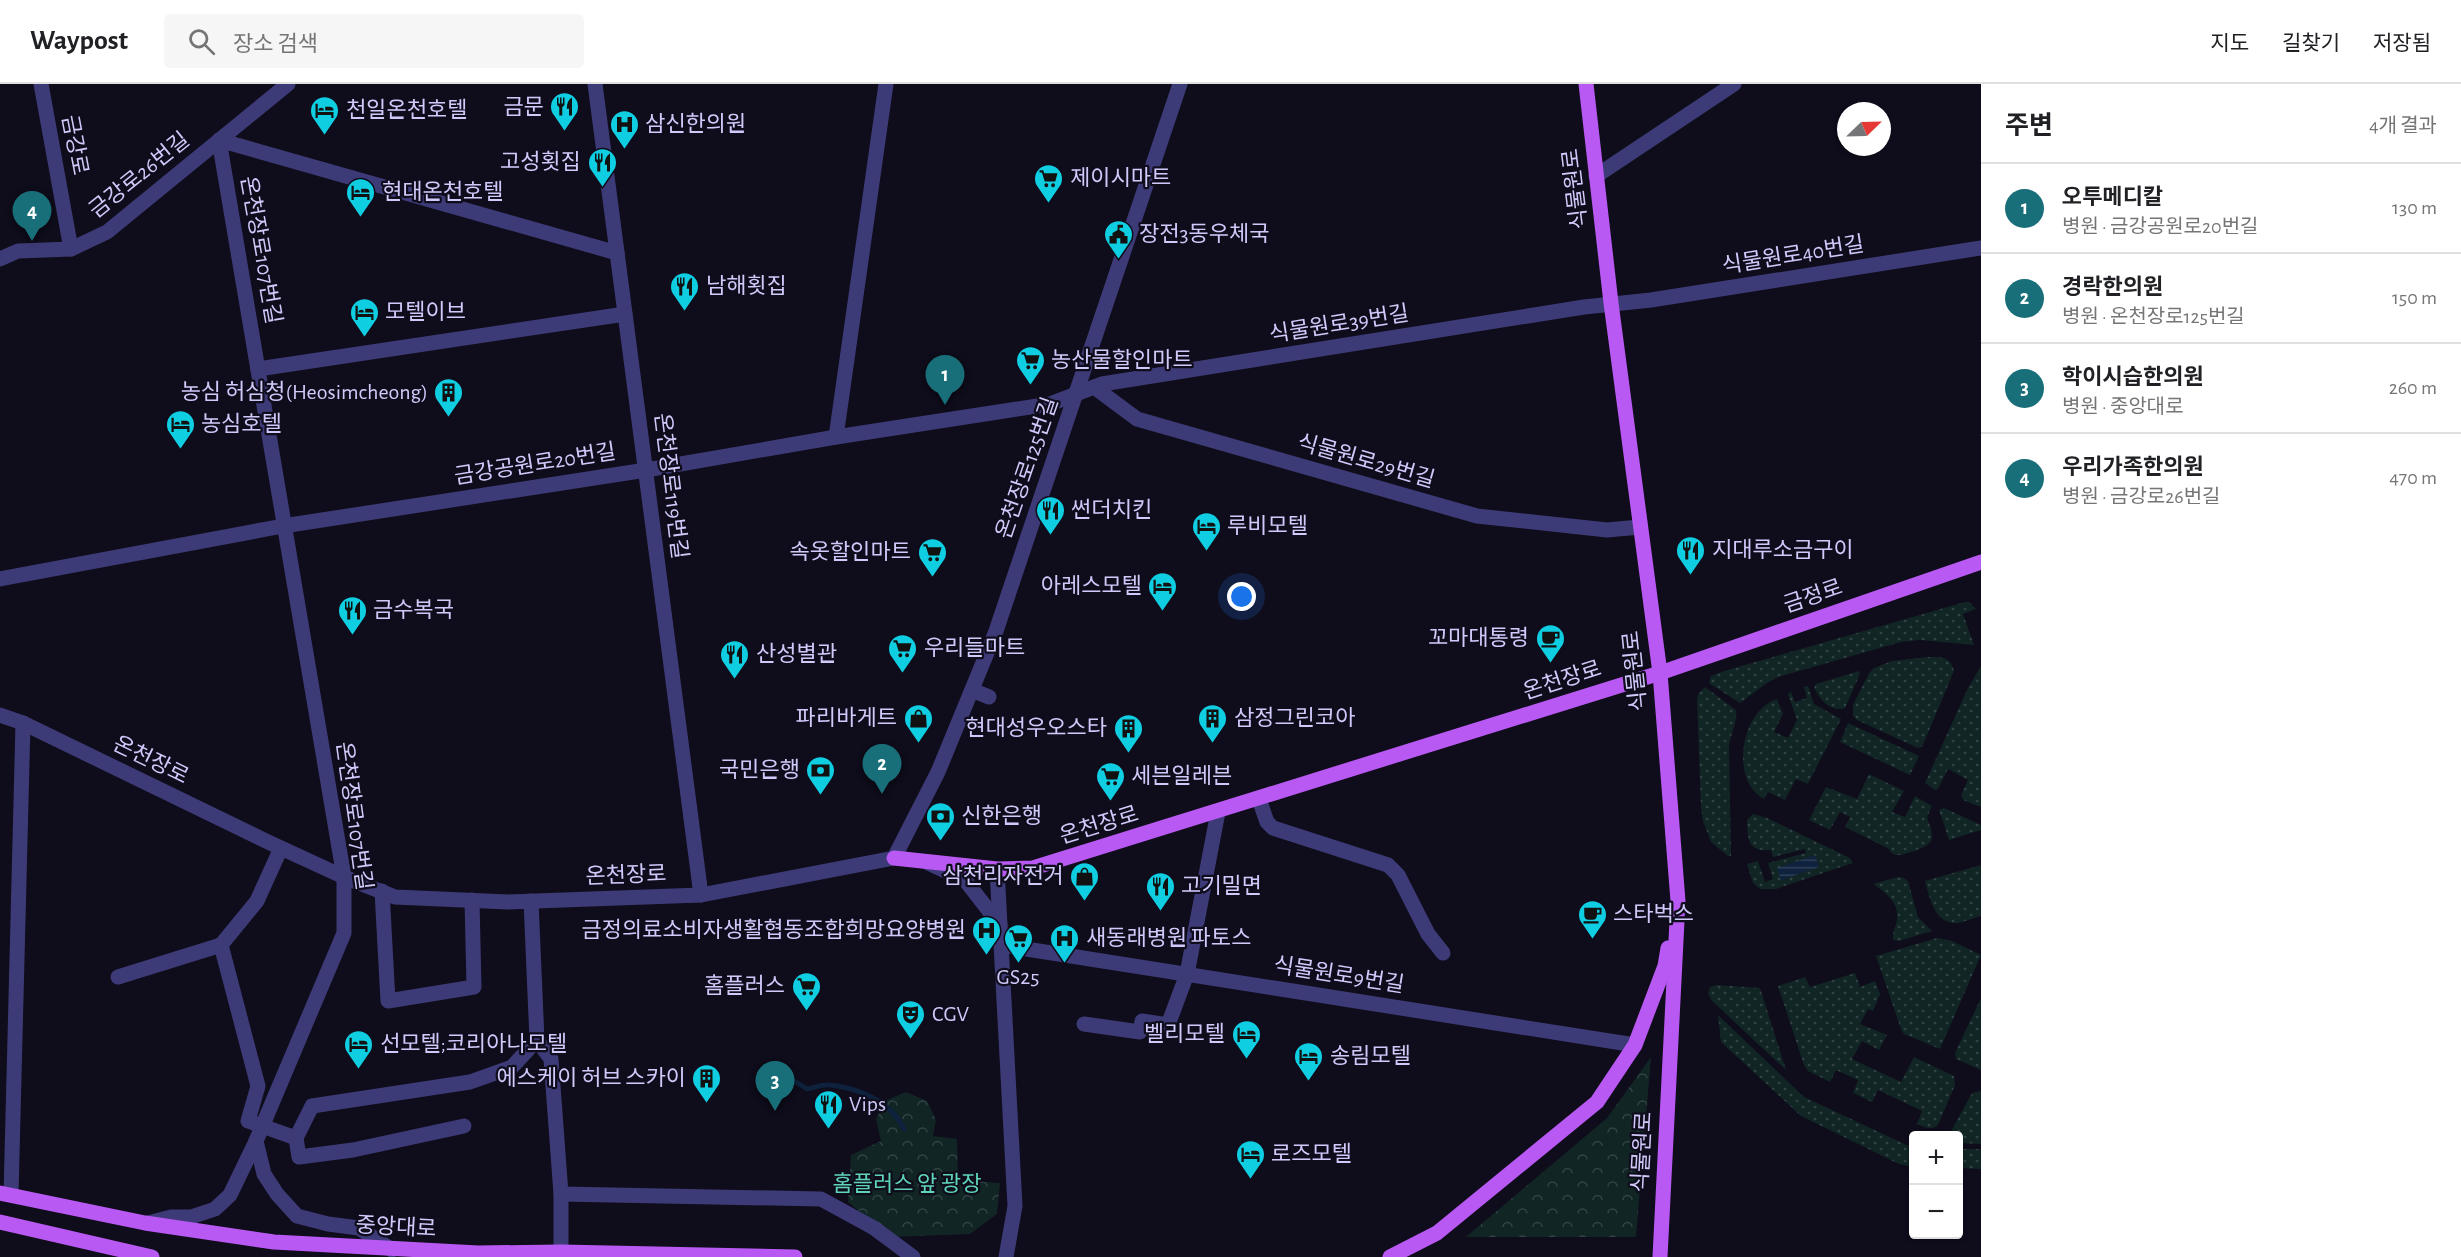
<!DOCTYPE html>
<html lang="ko">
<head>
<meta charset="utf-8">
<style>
	:root { --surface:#fff; --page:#f6f6f6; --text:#202124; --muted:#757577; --line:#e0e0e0; --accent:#196f79 }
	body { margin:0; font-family:"Alegreya Sans","Noto Sans KR",sans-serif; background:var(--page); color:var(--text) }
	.controls { position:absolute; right:18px; bottom:18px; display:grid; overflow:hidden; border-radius:6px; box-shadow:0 2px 4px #0004 }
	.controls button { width:54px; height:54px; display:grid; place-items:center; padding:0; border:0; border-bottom:2px solid var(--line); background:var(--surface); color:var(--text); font:30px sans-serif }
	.compass { position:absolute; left:1837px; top:18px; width:54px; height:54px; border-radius:50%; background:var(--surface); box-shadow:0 2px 4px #0004; rotate:67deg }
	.you { position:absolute; left:1242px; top:513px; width:21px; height:21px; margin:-15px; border:4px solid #fff; border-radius:50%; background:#1a73e8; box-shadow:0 0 0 9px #1a73e833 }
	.badge { display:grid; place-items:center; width:39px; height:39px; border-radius:50%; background:var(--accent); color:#fff; font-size:20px; font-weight:700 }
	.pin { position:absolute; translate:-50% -50px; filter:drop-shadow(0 2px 3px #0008) }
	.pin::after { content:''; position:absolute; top:32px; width:21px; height:18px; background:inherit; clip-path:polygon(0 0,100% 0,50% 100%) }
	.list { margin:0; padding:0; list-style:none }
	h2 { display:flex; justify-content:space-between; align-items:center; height:78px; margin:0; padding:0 24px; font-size:26px }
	h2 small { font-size:20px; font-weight:400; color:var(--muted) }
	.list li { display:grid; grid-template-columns:39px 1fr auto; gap:18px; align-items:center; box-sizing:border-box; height:90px; padding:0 24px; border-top:2px solid var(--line) }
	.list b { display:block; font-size:22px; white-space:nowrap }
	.list p { margin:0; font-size:20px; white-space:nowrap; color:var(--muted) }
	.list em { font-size:20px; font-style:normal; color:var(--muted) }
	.icon { flex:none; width:33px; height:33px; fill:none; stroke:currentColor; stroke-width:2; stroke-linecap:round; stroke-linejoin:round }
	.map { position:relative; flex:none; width:1981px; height:1173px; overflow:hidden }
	header { display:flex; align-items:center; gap:36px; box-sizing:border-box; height:84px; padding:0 30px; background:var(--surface); border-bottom:2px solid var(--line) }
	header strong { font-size:28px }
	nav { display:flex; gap:33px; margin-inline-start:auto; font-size:21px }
	.search { width:420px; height:54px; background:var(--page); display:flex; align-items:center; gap:15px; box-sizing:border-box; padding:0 21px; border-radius:6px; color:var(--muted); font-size:22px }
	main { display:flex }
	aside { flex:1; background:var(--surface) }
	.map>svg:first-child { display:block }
</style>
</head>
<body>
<header>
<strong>Waypost</strong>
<div class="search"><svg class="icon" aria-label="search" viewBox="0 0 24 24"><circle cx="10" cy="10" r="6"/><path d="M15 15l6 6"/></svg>장소 검색</div>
<nav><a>지도</a><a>길찾기</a><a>저장됨</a></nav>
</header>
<main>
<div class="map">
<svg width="1981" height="1173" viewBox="0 0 1981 1173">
	<defs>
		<pattern id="grass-dots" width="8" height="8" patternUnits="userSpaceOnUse" patternTransform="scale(1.5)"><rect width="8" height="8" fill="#102524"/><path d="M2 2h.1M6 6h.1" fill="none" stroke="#324345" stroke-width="1.8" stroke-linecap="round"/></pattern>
		<pattern id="park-crowns" width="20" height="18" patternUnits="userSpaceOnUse" patternTransform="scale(1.5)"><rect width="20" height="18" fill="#102524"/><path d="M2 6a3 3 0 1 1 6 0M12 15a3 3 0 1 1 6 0" fill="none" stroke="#324345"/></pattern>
		<pattern id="water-rules" width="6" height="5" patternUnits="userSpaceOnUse" patternTransform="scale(1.5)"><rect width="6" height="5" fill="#0e213d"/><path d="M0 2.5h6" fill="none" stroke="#30405a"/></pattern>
	</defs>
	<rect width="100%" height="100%" fill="#0f0c1b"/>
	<!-- grass -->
	<g fill="url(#grass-dots)">
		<polygon points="1965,518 1969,518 1976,525 1963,530 1974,561 1920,556 1901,558 1778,593 1767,599 1740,619 1709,599 1711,592 1724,587"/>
		<path d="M 1927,573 C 1940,573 1951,572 1954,587 L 1922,663 L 1918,664 L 1857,636 L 1853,632 L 1853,621 L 1869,589 L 1874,584 L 1892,577 Z"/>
		<polygon points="1981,582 1981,723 1963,716 1961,711 1968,696 1948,685 1938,705 1935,706 1925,699 1968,604"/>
		<path d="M 1859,587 L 1860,590 L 1845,624 C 1831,629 1820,616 1814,604 L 1816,600 Z"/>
		<path d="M 1808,602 L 1814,620 L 1841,635 L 1808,700 L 1796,695 L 1785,716 L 1768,708 L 1764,715 C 1729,697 1741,626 1777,615 L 1783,630 L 1774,648 L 1788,654 L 1797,636 L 1788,610 L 1791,608 L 1795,618 L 1807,614 L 1804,603 Z"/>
		<path d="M 1705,603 L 1736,626 C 1738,637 1730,651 1729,663 L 1731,772 L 1728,772 L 1711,758 L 1703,737 L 1701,723 L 1697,616 L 1698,610 Z"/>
		<polygon points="1848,639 1919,672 1910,691 1840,658"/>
		<path d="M 1869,690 L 1904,707 L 1892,728 L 1905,733 L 1915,712 L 1932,722 L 1927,733 C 1929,740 1934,750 1931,757 C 1929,763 1903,772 1896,771 C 1892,770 1891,768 1889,765 L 1845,743 L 1850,733 L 1840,728 L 1830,746 L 1809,736 L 1826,703 L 1857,715 Z"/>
		<polygon points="1944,724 1981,741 1981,746 1949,756 1939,726"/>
		<path d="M 1753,730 L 1767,734 L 1850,774 L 1853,779 L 1776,805 L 1760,805 L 1753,799 L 1747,780 L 1758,777 L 1765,798 L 1773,795 L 1768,779 L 1806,769 L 1805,765 L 1773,773 L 1771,766 C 1747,768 1748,755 1747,736 Z"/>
		<path d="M 1981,781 L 1981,832 C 1973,834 1961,840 1953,839 C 1934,837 1929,812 1925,797 Z"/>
		<path d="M 1898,793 L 1904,794 L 1908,797 L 1918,833 L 1932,847 L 1899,857 L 1893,856 C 1892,848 1896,843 1897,836 C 1900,819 1885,808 1873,800 Z"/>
		<polygon points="1937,854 1952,857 1981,871 1940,965 1904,950 1901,945 1876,872"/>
		<path d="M 1855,889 L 1860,903 L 1875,897 L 1880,910 L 1873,927 L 1868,925 L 1860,940 L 1887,951 L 1879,966 L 1862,957 L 1852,975 L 1901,998 L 1914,973 L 1954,992 L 1955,1001 L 1938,1041 C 1930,1047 1925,1043 1917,1040 L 1922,1027 L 1878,1006 L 1872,1018 L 1853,1009 L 1858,996 L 1836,986 L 1830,998 L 1808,987 L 1804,981 L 1778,902 L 1805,893 L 1810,903 Z"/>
		<polygon points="1716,901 1760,904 1786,986 1712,917 1708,910 1710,903"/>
		<polygon points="1981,914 1981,986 1956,975 1955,969"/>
		<polygon points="1718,931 1804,1013 1913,1064 1913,1083 1899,1080 1801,1032 1721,958"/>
		<polygon points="1981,1007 1981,1060 1959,1059 1958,1052 1949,1051 1972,1009"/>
		<polygon points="1959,1065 1981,1065 1981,1085 1959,1084"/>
	</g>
	<!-- park -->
	<g fill="url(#park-crowns)">
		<polygon points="1651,973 1636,1153 1466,1153 1607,1034"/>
		<polygon points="906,1008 927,1017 936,1036 933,1052 957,1055 958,1096 1000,1099 997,1130 970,1150 891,1153 848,1118 851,1071 881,1057 876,1035 885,1017"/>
	</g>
	<!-- water -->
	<polygon fill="url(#water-rules)" points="1815,771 1819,783 1781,796 1777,784"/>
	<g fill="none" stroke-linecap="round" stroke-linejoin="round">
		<!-- stream -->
		<path stroke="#0e213d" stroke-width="5" d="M 780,988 L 807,1005 C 814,1004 823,1000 830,1001 C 859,1004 891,1018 904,1045"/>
		<!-- minor -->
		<g stroke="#3d3b77" stroke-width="15">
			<polyline points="41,0 71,165"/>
			<polyline points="595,0 701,811"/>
			<polyline points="1596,92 1734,0"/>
			<polyline points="0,175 18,167 71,165 107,148 288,0"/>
			<polyline points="258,285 625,230"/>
			<polyline points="1094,303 1137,335 1477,432 1607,446 1640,443"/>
			<polyline points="836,353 886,0"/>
			<polyline points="0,495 283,442 646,386 836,353 1050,320 1102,300 1584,223 1651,216 1981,164"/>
			<polyline points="972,606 989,613"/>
			<polyline points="0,631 23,639 268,758 344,793 395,813 508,818 701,811 894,774 938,688 996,547 1180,0"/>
			<polyline points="1259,715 1267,738 1273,744 1388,781 1398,791 1428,850 1443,869"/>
			<polyline points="281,764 257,817 221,861 258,1002 248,1037 296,1054 312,1022 470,998 512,983 537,956 531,817"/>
			<polyline points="928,779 965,796 1000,841"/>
			<polyline points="997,785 1015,1122 1006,1173"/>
			<polyline points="382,807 388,917 474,903 472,816"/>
			<polyline points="1001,861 1635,961"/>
			<polyline points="118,893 221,861"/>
			<polyline points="1084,940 1140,948 1142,937 1168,941 1187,890 1218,728"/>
			<polyline points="537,956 551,975 561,1110 561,1168"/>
			<polyline points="296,1054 299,1073 353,1066 464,1042"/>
			<polyline points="256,1057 264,1090 277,1110 297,1132 328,1140 359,1144 392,1166"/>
			<polyline points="561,1110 821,1115 874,1144 913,1173"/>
			<polyline points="11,1111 23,639"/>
			<polyline points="148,1139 171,1133 191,1133 215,1125 230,1111 256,1057 344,849 344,793 219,56 617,169"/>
		</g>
		<!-- major -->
		<g stroke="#b959f3" stroke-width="15">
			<polyline points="1586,0 1611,219 1660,589 1678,817 1660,1173"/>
			<polyline points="894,774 997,785 1033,784 1660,589 1981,478"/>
			<polyline points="0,1109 145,1139 274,1158 478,1169 561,1168 795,1173"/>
			<polyline points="0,1138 152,1173"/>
			<polyline points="1390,1173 1437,1149 1597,1018 1635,961 1665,882 1668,864"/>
		</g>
	</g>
	<!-- icons -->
	<defs>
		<symbol id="restaurant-pin" viewBox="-11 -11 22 30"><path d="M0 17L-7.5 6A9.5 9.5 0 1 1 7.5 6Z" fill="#10cee2" stroke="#0f0c1b"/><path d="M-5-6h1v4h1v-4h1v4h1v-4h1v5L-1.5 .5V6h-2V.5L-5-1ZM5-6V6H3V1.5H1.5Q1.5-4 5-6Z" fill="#111"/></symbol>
		<symbol id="hotel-pin" viewBox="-11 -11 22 30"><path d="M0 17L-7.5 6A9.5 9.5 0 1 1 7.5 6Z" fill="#10cee2" stroke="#0f0c1b"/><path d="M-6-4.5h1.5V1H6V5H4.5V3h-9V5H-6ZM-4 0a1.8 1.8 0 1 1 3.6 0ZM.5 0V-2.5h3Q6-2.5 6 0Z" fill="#111"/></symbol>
		<symbol id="hospital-pin" viewBox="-11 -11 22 30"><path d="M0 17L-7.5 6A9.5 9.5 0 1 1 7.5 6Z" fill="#10cee2" stroke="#0f0c1b"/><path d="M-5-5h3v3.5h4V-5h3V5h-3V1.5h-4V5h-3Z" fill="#111"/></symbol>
		<symbol id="supermarket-pin" viewBox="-11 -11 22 30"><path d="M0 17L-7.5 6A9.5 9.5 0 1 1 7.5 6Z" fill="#10cee2" stroke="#0f0c1b"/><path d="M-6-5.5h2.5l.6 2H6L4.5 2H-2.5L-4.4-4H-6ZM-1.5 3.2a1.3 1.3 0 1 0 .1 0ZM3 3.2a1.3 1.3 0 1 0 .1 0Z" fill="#111"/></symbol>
		<symbol id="civic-pin" viewBox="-11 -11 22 30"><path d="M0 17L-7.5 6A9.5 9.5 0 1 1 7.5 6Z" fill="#10cee2" stroke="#0f0c1b"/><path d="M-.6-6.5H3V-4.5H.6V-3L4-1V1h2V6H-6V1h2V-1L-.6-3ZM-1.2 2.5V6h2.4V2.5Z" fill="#111"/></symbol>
		<symbol id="building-pin" viewBox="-11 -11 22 30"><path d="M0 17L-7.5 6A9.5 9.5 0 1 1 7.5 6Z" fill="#10cee2" stroke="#0f0c1b"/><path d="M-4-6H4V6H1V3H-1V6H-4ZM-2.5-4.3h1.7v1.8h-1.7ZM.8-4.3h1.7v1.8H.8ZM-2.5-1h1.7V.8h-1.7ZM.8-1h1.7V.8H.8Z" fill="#111"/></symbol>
		<symbol id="cafe-pin" viewBox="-11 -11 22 30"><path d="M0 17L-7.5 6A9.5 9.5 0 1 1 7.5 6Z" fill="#10cee2" stroke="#0f0c1b"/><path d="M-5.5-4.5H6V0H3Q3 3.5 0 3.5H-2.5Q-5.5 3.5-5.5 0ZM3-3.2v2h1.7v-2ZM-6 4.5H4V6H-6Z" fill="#111"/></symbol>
		<symbol id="shop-pin" viewBox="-11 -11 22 30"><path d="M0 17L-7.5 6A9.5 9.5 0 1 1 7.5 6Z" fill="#10cee2" stroke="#0f0c1b"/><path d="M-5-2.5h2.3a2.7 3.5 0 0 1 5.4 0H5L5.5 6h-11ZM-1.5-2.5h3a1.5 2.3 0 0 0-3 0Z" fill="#111"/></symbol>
		<symbol id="bank-pin" viewBox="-11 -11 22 30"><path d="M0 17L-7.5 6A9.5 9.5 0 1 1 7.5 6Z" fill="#10cee2" stroke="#0f0c1b"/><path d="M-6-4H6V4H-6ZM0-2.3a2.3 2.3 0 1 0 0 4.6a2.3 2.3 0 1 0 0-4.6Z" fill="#111"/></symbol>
		<symbol id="theatre-pin" viewBox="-11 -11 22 30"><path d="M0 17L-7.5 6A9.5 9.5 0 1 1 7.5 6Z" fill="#10cee2" stroke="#0f0c1b"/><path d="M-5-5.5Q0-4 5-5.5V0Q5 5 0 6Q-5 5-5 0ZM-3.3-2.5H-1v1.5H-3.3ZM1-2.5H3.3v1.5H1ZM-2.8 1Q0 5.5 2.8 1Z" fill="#111"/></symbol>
	</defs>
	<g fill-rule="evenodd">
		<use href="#restaurant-pin" x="548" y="6" width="33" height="45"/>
		<use href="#hotel-pin" x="308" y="10" width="33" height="45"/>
		<use href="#hospital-pin" x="608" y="24" width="33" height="45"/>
		<use href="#restaurant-pin" x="586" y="62" width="33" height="45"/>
		<use href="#supermarket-pin" x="1032" y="78" width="33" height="45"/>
		<use href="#hotel-pin" x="344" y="92" width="33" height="45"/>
		<use href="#civic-pin" x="1102" y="134" width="33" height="45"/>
		<use href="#restaurant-pin" x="668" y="186" width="33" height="45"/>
		<use href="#hotel-pin" x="348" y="212" width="33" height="45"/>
		<use href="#supermarket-pin" x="1014" y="260" width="33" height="45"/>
		<use href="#building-pin" x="432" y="292" width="33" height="45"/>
		<use href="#hotel-pin" x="164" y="324" width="33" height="45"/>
		<use href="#restaurant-pin" x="1034" y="410" width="33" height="45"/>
		<use href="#hotel-pin" x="1190" y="426" width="33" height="45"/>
		<use href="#restaurant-pin" x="1674" y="450" width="33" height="45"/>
		<use href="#supermarket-pin" x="916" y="452" width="33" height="45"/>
		<use href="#hotel-pin" x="1146" y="486" width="33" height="45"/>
		<use href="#restaurant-pin" x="336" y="510" width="33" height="45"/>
		<use href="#cafe-pin" x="1534" y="538" width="33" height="45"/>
		<use href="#supermarket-pin" x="886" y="548" width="33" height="45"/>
		<use href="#restaurant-pin" x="718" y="554" width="33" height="45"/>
		<use href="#shop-pin" x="902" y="618" width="33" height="45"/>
		<use href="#building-pin" x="1196" y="618" width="33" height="45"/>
		<use href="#building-pin" x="1112" y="628" width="33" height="45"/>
		<use href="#bank-pin" x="804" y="670" width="33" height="45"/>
		<use href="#supermarket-pin" x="1094" y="676" width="33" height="45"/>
		<use href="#bank-pin" x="924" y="716" width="33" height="45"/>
		<use href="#shop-pin" x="1068" y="776" width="33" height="45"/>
		<use href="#restaurant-pin" x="1144" y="786" width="33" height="45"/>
		<use href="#cafe-pin" x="1576" y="814" width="33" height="45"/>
		<use href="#hospital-pin" x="970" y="830" width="33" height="45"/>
		<use href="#supermarket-pin" x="1002" y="838" width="33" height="45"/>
		<use href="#hospital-pin" x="1048" y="838" width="33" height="45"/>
		<use href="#supermarket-pin" x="790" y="886" width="33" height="45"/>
		<use href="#theatre-pin" x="894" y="914" width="33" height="45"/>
		<use href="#hotel-pin" x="1230" y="934" width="33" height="45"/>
		<use href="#hotel-pin" x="342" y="944" width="33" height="45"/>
		<use href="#hotel-pin" x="1292" y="956" width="33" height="45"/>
		<use href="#building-pin" x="690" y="978" width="33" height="45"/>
		<use href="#restaurant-pin" x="812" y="1004" width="33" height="45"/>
		<use href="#hotel-pin" x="1234" y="1054" width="33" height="45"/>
	</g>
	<g text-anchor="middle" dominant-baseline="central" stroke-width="4.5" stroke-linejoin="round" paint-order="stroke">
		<!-- poi labels -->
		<g font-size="22" fill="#d0cafb" stroke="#0f0c1b" text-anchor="start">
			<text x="544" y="23" text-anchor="end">금문</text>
			<text x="346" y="26">천일온천호텔</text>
			<text x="645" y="40">삼신한의원</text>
			<text x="581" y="78" text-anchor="end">고성횟집</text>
			<text x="1070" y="94">제이시마트</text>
			<text x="382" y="108">현대온천호텔</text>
			<text x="1139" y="150">장전3동우체국</text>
			<text x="706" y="202">남해횟집</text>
			<text x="385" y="228">모텔이브</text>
			<text x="1051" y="276">농산물할인마트</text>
			<text x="428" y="308" text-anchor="end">농심 허심청(Heosimcheong)</text>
			<text x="201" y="340">농심호텔</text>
			<text x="1071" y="426">썬더치킨</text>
			<text x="1227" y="442">루비모텔</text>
			<text x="1712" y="466">지대루소금구이</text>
			<text x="911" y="468" text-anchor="end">속옷할인마트</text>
			<text x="1142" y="502" text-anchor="end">아레스모텔</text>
			<text x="373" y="526">금수복국</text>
			<text x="1529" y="554" text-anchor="end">꼬마대통령</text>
			<text x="924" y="564">우리들마트</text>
			<text x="756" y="570">산성별관</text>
			<text x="897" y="634" text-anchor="end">파리바게트</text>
			<text x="1234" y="634">삼정그린코아</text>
			<text x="1107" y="644" text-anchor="end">현대성우오스타</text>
			<text x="800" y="686" text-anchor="end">국민은행</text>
			<text x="1131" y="692">세븐일레븐</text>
			<text x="961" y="732">신한은행</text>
			<text x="1064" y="792" text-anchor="end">삼천리자전거</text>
			<text x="1181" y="802">고기밀면</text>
			<text x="1613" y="830">스타벅스</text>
			<text x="966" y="846" text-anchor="end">금정의료소비자생활협동조합희망요양병원</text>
			<text x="1086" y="854">새동래병원 파토스</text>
			<text x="1018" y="893" text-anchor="middle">GS25</text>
			<text x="785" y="902" text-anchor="end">홈플러스</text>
			<text x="932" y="930">CGV</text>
			<text x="1225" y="950" text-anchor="end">벨리모텔</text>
			<text x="380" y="960">선모텔;코리아나모텔</text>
			<text x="1330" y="972">송림모텔</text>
			<text x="686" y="994" text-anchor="end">에스케이 허브 스카이</text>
			<text x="849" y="1020">Vips</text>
			<text x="1271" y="1070">로즈모텔</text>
		</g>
		<!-- street labels -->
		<g font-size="22" fill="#d0cafb" stroke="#0f0c1b">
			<text transform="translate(75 61) rotate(79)">금강로</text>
			<text transform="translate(139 91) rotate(-39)">금강로26번길</text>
			<text transform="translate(1575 105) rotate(-97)">식물원로</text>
			<text transform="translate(261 166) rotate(80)">온천장로107번길</text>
			<text transform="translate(1793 171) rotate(-9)">식물원로40번길</text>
			<text transform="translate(1339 240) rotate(-9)">식물원로39번길</text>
			<text transform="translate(1366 377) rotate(16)">식물원로29번길</text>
			<text transform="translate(535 380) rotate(-9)">금강공원로20번길</text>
			<text transform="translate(1027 384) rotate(-71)">온천장로125번길</text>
			<text transform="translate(671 402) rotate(83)">온천장로119번길</text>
			<text transform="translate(1813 512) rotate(-19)">금정로</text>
			<text transform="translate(1635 587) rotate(-96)">식물원로</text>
			<text transform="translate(1562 596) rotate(-18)">온천장로</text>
			<text transform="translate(151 676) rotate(26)">온천장로</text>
			<text transform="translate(354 732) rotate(82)">온천장로107번길</text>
			<text transform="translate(1099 741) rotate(-17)">온천장로</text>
			<text transform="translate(626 791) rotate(-2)">온천장로</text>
			<text transform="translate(1339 891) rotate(9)">식물원로9번길</text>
			<text transform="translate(1642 1068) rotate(-87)">식물원로</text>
			<text transform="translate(396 1143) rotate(3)">중앙대로</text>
		</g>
		<!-- park labels -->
		<g font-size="22" fill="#5dd5b6" stroke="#0f0c1b">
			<text x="907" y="1100">홈플러스 앞 광장</text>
		</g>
	</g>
</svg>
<div class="controls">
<button>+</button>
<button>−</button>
</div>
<svg class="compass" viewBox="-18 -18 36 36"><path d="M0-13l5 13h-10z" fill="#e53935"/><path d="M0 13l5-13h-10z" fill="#757577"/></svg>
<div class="you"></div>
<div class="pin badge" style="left:945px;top:321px">1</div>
<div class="pin badge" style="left:882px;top:710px">2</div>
<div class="pin badge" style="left:775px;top:1027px">3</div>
<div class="pin badge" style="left:32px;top:157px">4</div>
</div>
<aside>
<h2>주변<small>4개 결과</small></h2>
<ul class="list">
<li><span class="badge">1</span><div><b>오투메디칼</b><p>병원 · 금강공원로20번길</p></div><em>130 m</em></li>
<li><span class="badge">2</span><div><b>경락한의원</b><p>병원 · 온천장로125번길</p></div><em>150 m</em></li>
<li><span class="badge">3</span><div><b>학이시습한의원</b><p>병원 · 중앙대로</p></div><em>260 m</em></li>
<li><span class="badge">4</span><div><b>우리가족한의원</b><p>병원 · 금강로26번길</p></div><em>470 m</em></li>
</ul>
</aside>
</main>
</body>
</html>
